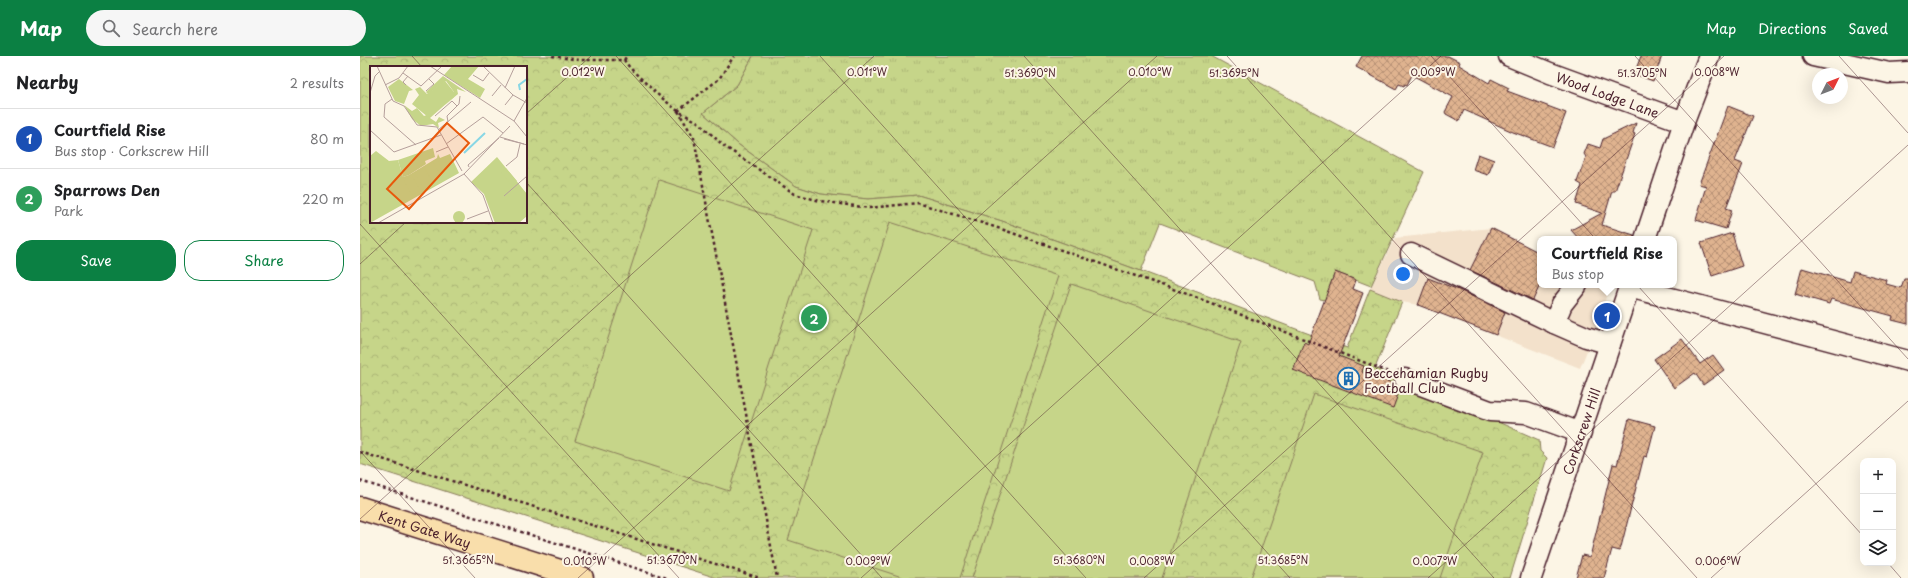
<!DOCTYPE html>
<html lang="en">
<head>
<meta charset="utf-8">
<style>
	:root { --surface:#fff; --page:#f6f6f6; --text:#202124; --muted:#757577; --line:#e0e0e0; --accent:#0b8043 }
	body { margin:0; font-family:"Playpen Sans",sans-serif; background:var(--page); color:var(--text) }
	.controls { position:absolute; right:12px; bottom:12px; display:grid; overflow:hidden; border-radius:8px; box-shadow:0 4px 16px #0002 }
	.controls button { width:36px; height:36px; display:grid; place-items:center; padding:0; border:0; border-bottom:1px solid var(--line); background:var(--surface); color:var(--text); font:20px sans-serif }
	.compass { position:absolute; left:1452px; top:12px; width:36px; height:36px; border-radius:50%; background:var(--surface); box-shadow:0 4px 16px #0002; rotate:48deg }
	.you { position:absolute; left:1043px; top:218px; width:14px; height:14px; margin:-10px; border:3px solid #fff; border-radius:50%; background:#1a73e8; box-shadow:0 0 0 6px #1a73e833 }
	.badge { display:grid; place-items:center; width:26px; height:26px; border-radius:50%; background:var(--accent); color:#fff; font-size:13px; font-weight:700 }
	.pin { position:absolute; translate:-50% -50%; border:2px solid #fff; box-shadow:0 1px 4px #0006 }
	.popup { position:absolute; left:1177px; top:180px; width:140px; height:52px; box-sizing:border-box; display:grid; place-content:center; border-radius:8px; background:var(--surface); filter:drop-shadow(0 1px 3px #0005); font-size:13px; white-space:nowrap; color:var(--muted) }
	.popup b { font-size:15px; color:var(--text) }
	.popup::after { content:''; position:absolute; left:50%; top:100%; margin-left:-8px; border:8px solid transparent; border-top-color:var(--surface) }
	.list { margin:0; padding:0; list-style:none }
	h2 { display:flex; justify-content:space-between; align-items:center; height:52px; margin:0; padding:0 16px; font-size:17px }
	h2 small { font-size:13px; font-weight:400; color:var(--muted) }
	.list li { display:grid; grid-template-columns:26px 1fr auto; gap:12px; align-items:center; box-sizing:border-box; height:60px; padding:0 16px; border-top:1px solid var(--line) }
	.list b { display:block; font-size:15px; white-space:nowrap }
	.list p { margin:0; font-size:13px; white-space:nowrap; color:var(--muted) }
	.list em { font-size:13px; font-style:normal; color:var(--muted) }
	.actions { display:flex; gap:8px; padding:12px 16px }
	.actions a { flex:1; padding:9px 0; border:1px solid var(--accent); border-radius:16px; text-align:center; font-size:14px; color:var(--accent) }
	.actions .main { background:var(--accent); color:#fff }
	.icon { flex:none; width:22px; height:22px; fill:none; stroke:currentColor; stroke-width:2; stroke-linecap:round; stroke-linejoin:round }
	.map { position:relative; flex:none; width:1548px; height:522px; overflow:hidden }
	header { display:flex; align-items:center; gap:24px; box-sizing:border-box; height:56px; padding:0 20px; background:var(--accent); color:#fff }
	header strong { font-size:19px }
	nav { display:flex; gap:22px; margin-inline-start:auto; font-size:14px }
	.search { width:280px; height:36px; background:var(--page); display:flex; align-items:center; gap:10px; box-sizing:border-box; padding:0 14px; border-radius:22px; color:var(--muted); font-size:15px }
	main { display:flex }
	aside { flex:1; background:var(--surface) }
	.map>svg:first-child { display:block }
</style>
</head>
<body>
<header>
<strong>Map</strong>
<div class="search"><svg class="icon" aria-label="search" viewBox="0 0 24 24"><circle cx="10" cy="10" r="6"/><path d="M15 15l6 6"/></svg>Search here</div>
<nav><a>Map</a><a>Directions</a><a>Saved</a></nav>
</header>
<main>
<aside>
<h2>Nearby<small>2 results</small></h2>
<ul class="list">
<li><span class="badge" style="background:#1a4fb4">1</span><div><b>Courtfield Rise</b><p>Bus stop · Corkscrew Hill</p></div><em>80 m</em></li>
<li><span class="badge" style="background:#2e9e5b">2</span><div><b>Sparrows Den</b><p>Park</p></div><em>220 m</em></li>
</ul>
<div class="actions"><a class="main">Save</a><a>Share</a></div>
</aside>
<div class="map">
<svg width="1548" height="522" viewBox="0 0 1548 522">
	<defs>
		<pattern id="grass-tufts" width="24" height="20" patternUnits="userSpaceOnUse"><rect width="24" height="20" fill="#c6d589"/><path d="M3 7l-1-3M5 7V3M7 7l1-3M15 17l-1-3M17 17v-4M19 17l1-3" fill="none" stroke="#acb676"/></pattern>
		<pattern id="forest-crowns" width="20" height="18" patternUnits="userSpaceOnUse"><rect width="20" height="18" fill="#c6d589"/><path d="M2 6a3 3 0 1 1 6 0M12 15a3 3 0 1 1 6 0" fill="none" stroke="#acb676"/></pattern>
		<pattern id="building-cross-hatch" width="8" height="8" patternUnits="userSpaceOnUse"><rect width="8" height="8" fill="#dfb38f"/><path d="M0 0l8 8M0 8l8-8" fill="none" stroke="#b79175"/></pattern>
	</defs>
	<rect width="100%" height="100%" fill="#fcf5e5"/>
	<filter id="ink" filterUnits="userSpaceOnUse"><feTurbulence type="fractalNoise" baseFrequency=".025" numOctaves="2"/><feDisplacementMap in="SourceGraphic" scale="8" xChannelSelector="R" yChannelSelector="G"/><feConvolveMatrix kernelMatrix="1 2 1 2 8 2 1 2 1" color-interpolation-filters="sRGB"/></filter>
	<g filter="url(#ink)">
		<!-- built -->
		<polygon fill="#f3e1cb" points="1131,172 1180,197 1180,229 1250,229 1235,275 1220,312 1058,249 1042,246 1010,233 1035,182"/>
		<!-- grass -->
		<polygon fill="url(#grass-tufts)" stroke="#887a5a" points="393,0 851,0 1064,116 1011,230 975,216 965,244 960,243 955,226 800,167 781,215 642,165 558,139 508,143 461,138 436,130 379,89 343,57 377,29"/>
		<!-- forest -->
		<path fill="url(#forest-crowns)" stroke="#887a5a" fill-rule="evenodd" d="M 0,0 L 393,0 L 377,29 L 343,57 L 379,89 L 436,130 L 461,138 L 508,143 L 558,139 L 642,165 L 781,215 L 987,292 L 1010,233 L 1042,246 L 1015,312 L 1179,384 L 1180,395 L 1187,402 L 1150,522 L 357,522 L 0,408 ZM 11,11 L 166,11 L 166,166 L 11,166 Z"/>
		<!-- pitch -->
		<g fill="#c6d589" stroke="#887a5a">
			<polygon points="299,124 453,174 369,435 215,385"/>
			<polygon points="530,166 698,220 600,522 545,522 428,484"/>
			<polygon points="711,228 881,286 802,522 612,522"/>
			<polygon points="954,338 1123,396 1080,522 891,522"/>
		</g>
		<!-- building -->
		<g fill="url(#building-cross-hatch)" stroke="#4a1f2b">
			<polygon points="1002,0 1088,0 1100,6 1099,9 1129,27 1131,23 1149,32 1147,35 1206,57 1193,91 1153,76 1104,54 1099,65 1086,58 1085,56 1093,41 1052,19 1047,29 1045,28 1044,30 1039,28 1036,33 996,11"/>
			<polygon points="1281,0 1302,0 1293,25 1274,18"/>
			<polygon points="1368,50 1393,60 1375,105 1383,108 1366,152 1372,154 1366,173 1336,164 1346,130 1339,128"/>
			<polygon points="1276,67 1273,77 1275,78 1255,135 1252,135 1242,169 1274,179 1274,183 1219,183 1211,174 1242,157 1216,148 1222,129 1217,126 1226,101 1224,98 1228,88 1240,92 1243,83"/>
			<polygon points="1118,98 1134,104 1128,119 1113,114"/>
			<polygon points="1131,172 1180,197 1180,229 1173,244 1110,214"/>
			<polygon points="1372,177 1382,210 1352,220 1341,187"/>
			<polygon points="1442,212 1490,226 1493,215 1527,224 1526,228 1541,232 1544,223 1548,223 1548,268 1532,264 1533,260 1471,243 1469,248 1435,238"/>
			<polygon points="975,216 996,224 993,233 1003,237 979,300 1004,310 1002,316 1035,328 1040,333 1033,352 933,314 944,286 948,288"/>
			<polygon points="1068,222 1099,234 1145,256 1136,279 1058,249"/>
			<polygon points="1322,283 1340,308 1353,299 1364,314 1343,329 1335,317 1314,332 1294,303"/>
			<polygon points="1269,363 1295,370 1287,401 1284,400 1260,495 1252,493 1244,522 1216,522 1222,499 1230,501 1253,408 1257,409"/>
		</g>
		<g fill="none" stroke-linecap="round" stroke-linejoin="round">
			<defs>
				<g id="minor">
					<path id="s1" d="M 1149,0 L 1190,17 L 1324,66"/>
					<polyline points="1453,0 1529,17 1548,16"/>
					<polyline points="1285,183 1324,66 1349,0"/>
					<polyline points="1051,198 1194,267 1226,281 1250,288"/>
					<polyline points="1269,231 1548,305"/>
					<polyline points="1194,267 1202,248 1217,229"/>
					<polyline points="1045,323 1130,355 1166,357 1221,377"/>
					<path id="s2" d="M 1171,522 L 1270,229"/>
				</g>
				<g id="major">
					<path id="s3" d="M 0,452 L 222,522"/>
				</g>
			</defs>
			<!-- minor casing -->
			<use href="#minor" stroke="#4a1f2b" stroke-width="23"/>
			<!-- major casing -->
			<use href="#major" stroke="#4a1f2b" stroke-width="25"/>
			<!-- path -->
			<g stroke="#4a1f2b" stroke-width="2.5" stroke-dasharray="3 3" stroke-linecap="butt">
				<polyline points="192,0 219,4 264,4 270,12 297,38 318,55 338,66 364,90 435,138 460,145 509,152 558,147 641,173 830,239 1029,316"/>
				<polyline points="264,4 267,0"/>
				<polyline points="318,55 334,82 417,522"/>
				<polyline points="318,55 359,23 374,0"/>
				<polyline points="0,396 400,522"/>
				<polyline points="0,425 307,522"/>
			</g>
			<!-- minor -->
			<use href="#minor" stroke="#fcf5e5" stroke-width="20"/>
			<!-- major -->
			<use href="#major" stroke="#f9deab" stroke-width="22"/>
		</g>
	</g>
	<!-- ticks -->
	<path fill="none" stroke="#4a1f2b" stroke-width="1" stroke-opacity="0.45" d="M 52,0 L 62,11M 256,0 L 726,522M 460,0 L 930,522M 664,0 L 1134,522M 867,0 L 1337,522M 1071,0 L 1503,480M 1275,0 L 1548,303M 1479,0 L 1548,77M 166,58 L 231,0M 166,126 L 522,522M 0,168 L 319,522M 0,208 L 46,166M 0,395 L 115,522M 0,463 L 514,0M 1528,507 L 1541,522M 218,522 L 797,0M 501,522 L 1081,0M 784,522 L 1364,0M 1068,522 L 1548,89M 1351,522 L 1548,345"/>
	<!-- icons -->
	<defs>
		<symbol id="building-ring" viewBox="-11 -11 22 22"><circle r="9.5" fill="#fcf5e5" stroke="#1f6fb2" stroke-width="1.5"/><path d="M-4-6H4V6H1V3H-1V6H-4ZM-2.5-4.3h1.7v1.8h-1.7ZM.8-4.3h1.7v1.8H.8ZM-2.5-1h1.7V.8h-1.7ZM.8-1h1.7V.8H.8Z" fill="#1f6fb2"/></symbol>
	</defs>
	<g fill-rule="evenodd">
		<use href="#building-ring" x="976" y="310" width="25" height="25"/>
	</g>
	<g text-anchor="middle" dominant-baseline="central" stroke-width="4" stroke-linejoin="round" paint-order="stroke">
		<!-- street labels -->
		<g font-size="13" fill="#4a1f2b" stroke="#fcf5e5">
			<text stroke="none"><textPath href="#s1" startOffset="106">Wood Lodge Lane</textPath></text>
			<text stroke="none"><textPath href="#s2" startOffset="155">Corkscrew Hill</textPath></text>
			<text stroke="none"><textPath href="#s3" startOffset="68">Kent Gate Way</textPath></text>
		</g>
		<!-- poi labels -->
		<g font-size="13" fill="#4a1f2b" stroke="#fcf5e5" text-anchor="start">
			<text x="1004" y="316">Beccehamian Rugby<tspan x="1004" dy="15">Football Club</tspan></text>
		</g>
	</g>
	<!-- overview -->
	<g transform="translate(10 10)">
		<rect width="157" height="157" fill="#fcf5e5"/>
		<path d="M 63,82 L 65,91 L 55,95 L 56,98 L 39,109 L 33,111 L 28,94 Z" fill="#c6d589"/>
		<path d="M 73,10 L 96,26 L 87,23 L 88,28 L 75,39 L 83,31 L 84,26 L 76,15 L 58,28 L 56,26 ZM 29,13 L 43,24 L 39,25 L 34,38 L 25,35 L 18,21 ZM 34,39 L 42,45 L 47,42 L 54,50 L 69,44 L 60,52 L 66,56 L 69,51 L 75,54 L 68,57 L 69,62 L 63,58 L 51,60 L 42,53 ZM 6,85 L 19,95 L 28,94 L 33,111 L 39,109 L 67,92 L 68,88 L 70,92 L 80,88 L 89,107 L 0,157 L 0,90 ZM 127,91 L 157,128 L 157,150 L 149,157 L 125,157 L 114,128 L 101,116 Z" fill="#c6d589"/>
		<path d="M83 151a6 6 0 1 1 12 0a6 6 0 1 1-12 0Z" fill="#c6d589"/>
		<path d="M 82,0 L 109,0 L 98,13 L 115,23 L 110,32 L 74,9 Z" fill="#c6d589"/>
		<path d="M 75,15 L 84,26 L 84,31 L 69,44 L 58,51 L 42,38 L 49,29 L 45,23 L 50,21 L 57,28 ZM 77,90 L 86,106 L 77,111 L 68,95 ZM 63,96 L 73,113 L 64,118 L 54,101 ZM 53,102 L 63,118 L 54,123 L 45,107 ZM 136,102 L 147,115 L 142,120 L 131,106 ZM 42,110 L 50,124 L 42,129 L 34,115 Z" fill="#c6d589"/>
		<path fill="none" stroke="#88d7e5" stroke-width="2" d="M 150,24 L 149,19 L 157,13M 94,87 L 115,67"/>
		<path fill="none" stroke="#b59f9b" stroke-width="1" d="M 7,0 L 23,35 L 34,40 L 47,59 L 67,61 L 92,105M 60,0 L 144,55 L 157,71M 113,0 L 143,29 L 157,37M 33,7 L 51,20 L 72,0M 103,9 L 113,15 L 119,7M 15,19 L 29,12 L 38,0M 36,19 L 33,16 L 38,10M 135,22 L 145,0M 56,25 L 64,18 L 59,13M 0,27 L 5,10 L 9,6M 122,30 L 131,19M 22,33 L 15,38 L 14,51 L 46,79M 135,39 L 143,29M 65,50 L 82,35 L 87,40M 144,55 L 157,32M 78,56 L 77,50 L 89,38 L 90,30M 0,64 L 24,86 L 71,69M 68,64 L 101,36M 130,71 L 157,79M 134,73 L 154,78M 76,78 L 113,51 L 133,67M 66,86 L 78,81M 136,100 L 147,91 L 150,78M 99,101 L 98,99 L 129,72M 94,108 L 113,129 L 123,157M 134,130 L 157,110M 97,153 L 118,145M 8,157 L 94,108 L 140,60"/>
		<path fill="#e8590c" fill-opacity="0.15" stroke="#e8590c" stroke-width="2" d="M 77,57 L 99,77 L 39,143 L 17,123 Z"/>
		<rect width="157" height="157" fill="none" stroke="#4a1f2b" stroke-width="2"/>
	</g>
	<g font-size="10" text-anchor="middle" fill="#4a1f2b" stroke="#fcf5e5" stroke-width="4" stroke-linejoin="round" paint-order="stroke">
		<text x="223" y="20">0.012°W</text>
		<text x="507" y="20">0.011°W</text>
		<text x="790" y="20">0.010°W</text>
		<text x="1073" y="20">0.009°W</text>
		<text x="1357" y="20">0.008°W</text>
		<text x="670" y="21">51.3690°N</text>
		<text x="874" y="21">51.3695°N</text>
		<text x="1282" y="21">51.3705°N</text>
		<text x="108" y="508">51.3665°N</text>
		<text x="312" y="508">51.3670°N</text>
		<text x="719" y="508">51.3680°N</text>
		<text x="923" y="508">51.3685°N</text>
		<text x="225" y="509">0.010°W</text>
		<text x="508" y="509">0.009°W</text>
		<text x="792" y="509">0.008°W</text>
		<text x="1075" y="509">0.007°W</text>
		<text x="1358" y="509">0.006°W</text>
	</g>
</svg>
<div class="controls">
<button>+</button>
<button>−</button>
<button><svg class="icon" aria-label="layers" viewBox="0 0 24 24"><path d="M12 4l9 5-9 5-9-5zM3 14l9 5 9-5"/></svg></button>
</div>
<svg class="compass" viewBox="-18 -18 36 36"><path d="M0-13l5 13h-10z" fill="#e53935"/><path d="M0 13l5-13h-10z" fill="#757577"/></svg>
<div class="you"></div>
<div class="pin badge" style="left:1247px;top:260px;background:#1a4fb4">1</div>
<div class="popup"><b>Courtfield Rise</b>Bus stop</div>
<div class="pin badge" style="left:454px;top:262px;background:#2e9e5b">2</div>
</div>
</main>
</body>
</html>
